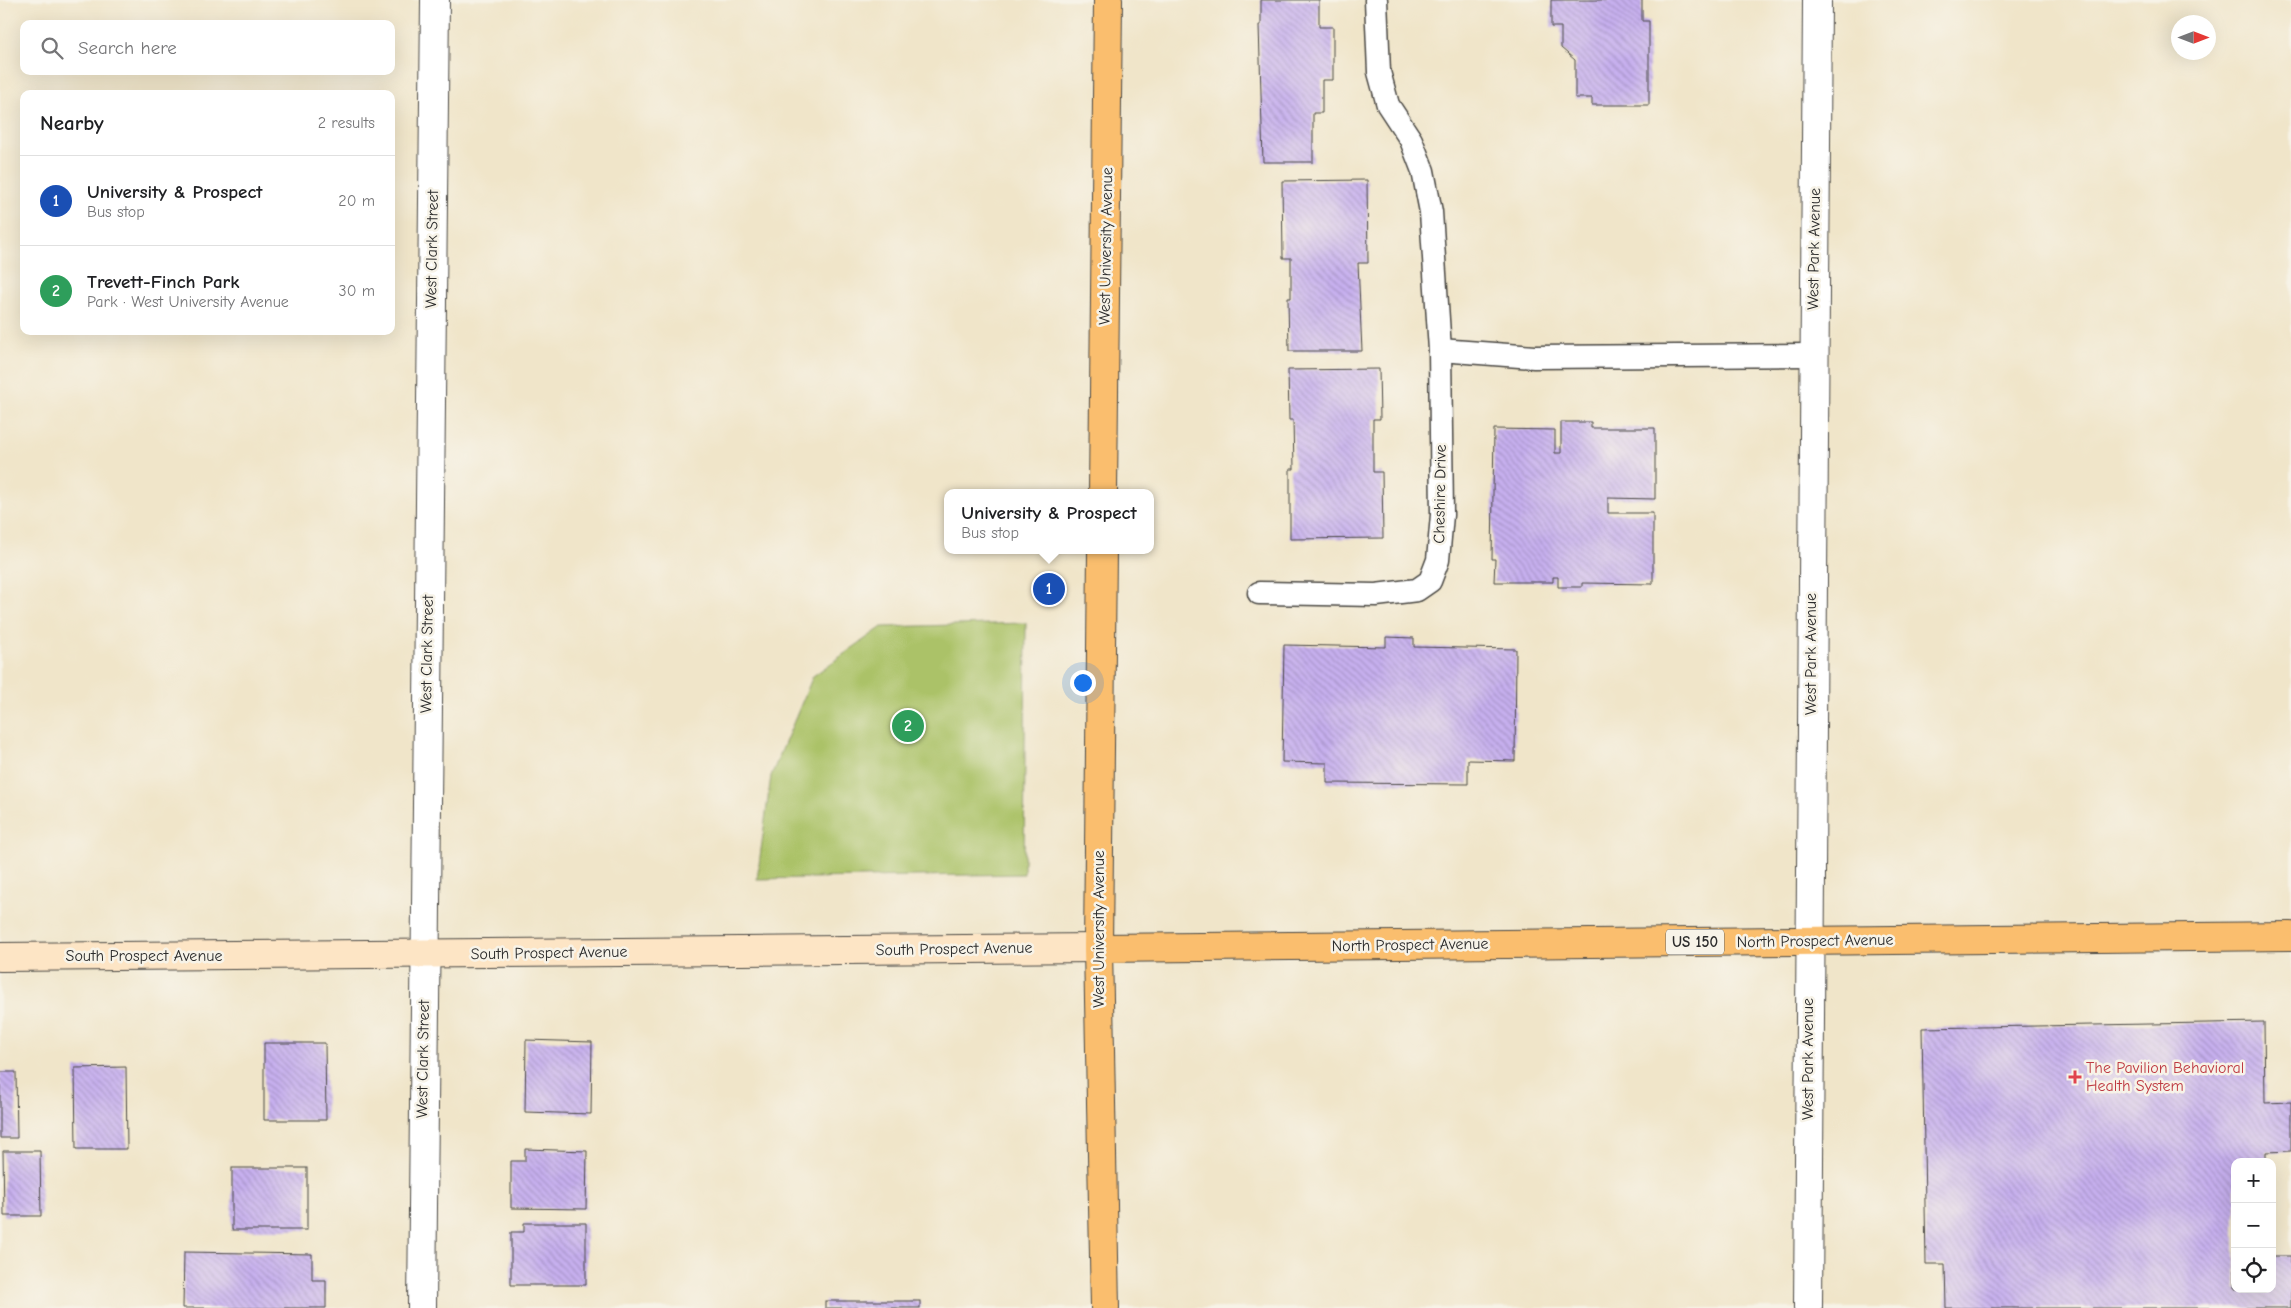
<!DOCTYPE html>
<html lang="en">
<head>
<meta charset="utf-8">
<style>
	:root { --surface:#fff; --page:#f2f2f2; --text:#202124; --muted:#757577; --line:#e0e0e0; --accent:#d93025 }
	body { margin:0; font-family:"Comic Neue",sans-serif; background:var(--page); color:var(--text) }
	.controls { position:absolute; right:15px; bottom:15px; display:grid; overflow:hidden; border-radius:10px; box-shadow:0 5px 20px #0002 }
	.controls button { width:45px; height:45px; display:grid; place-items:center; padding:0; border:0; border-bottom:1px solid var(--line); background:var(--surface); color:var(--text); font:25px sans-serif }
	.compass { position:absolute; left:2171px; top:15px; width:45px; height:45px; border-radius:50%; background:var(--surface); box-shadow:0 5px 20px #0002; rotate:90deg }
	.you { position:absolute; left:1082px; top:682px; width:18px; height:18px; margin:-12px; border:4px solid #fff; border-radius:50%; background:#1a73e8; box-shadow:0 0 0 8px #1a73e833 }
	.badge { display:grid; place-items:center; width:32px; height:32px; border-radius:50%; background:var(--accent); color:#fff; font-size:16px; font-weight:700 }
	.pin { position:absolute; translate:-50% -50%; border:2px solid #fff; box-shadow:0 1px 5px #0006 }
	.popup { position:absolute; left:944px; top:489px; width:210px; height:65px; box-sizing:border-box; display:grid; place-content:center; border-radius:10px; background:var(--surface); filter:drop-shadow(0 1px 4px #0005); font-size:16px; white-space:nowrap; color:var(--muted) }
	.popup b { font-size:19px; color:var(--text) }
	.popup::after { content:''; position:absolute; left:50%; top:100%; margin-left:-10px; border:10px solid transparent; border-top-color:var(--surface) }
	.list { margin:0; padding:0; list-style:none }
	h2 { display:flex; justify-content:space-between; align-items:center; height:65px; margin:0; padding:0 20px; font-size:21px }
	h2 small { font-size:16px; font-weight:400; color:var(--muted) }
	.list li { display:grid; grid-template-columns:32px 1fr auto; gap:15px; align-items:center; box-sizing:border-box; height:90px; padding:0 20px; border-top:1px solid var(--line) }
	.list b { display:block; font-size:19px; white-space:nowrap }
	.list p { margin:0; font-size:16px; white-space:nowrap; color:var(--muted) }
	.list em { font-size:16px; font-style:normal; color:var(--muted) }
	.icon { flex:none; width:28px; height:28px; fill:none; stroke:currentColor; stroke-width:2; stroke-linecap:round; stroke-linejoin:round }
	.map { position:relative; flex:none; width:2291px; height:1308px; overflow:hidden }
	.search { position:absolute; background:var(--surface); box-shadow:0 5px 20px #0002; left:20px; top:20px; width:375px; height:55px; display:flex; align-items:center; gap:12px; box-sizing:border-box; padding:0 18px; border-radius:10px; color:var(--muted); font-size:19px }
	.panel { position:absolute; background:var(--surface); box-shadow:0 5px 20px #0002; left:20px; top:90px; width:375px; height:245px; border-radius:10px }
	.map>svg:first-child { display:block }
</style>
</head>
<body>
<div class="map">
<svg width="2291" height="1308" viewBox="0 0 2291 1308">
	<defs>
		<pattern id="building-back-hatch" width="6" height="6" patternUnits="userSpaceOnUse" patternTransform="scale(1.25)"><rect width="6" height="6" fill="#c7b0ef"/><path d="M-1 5l2 2M0 0l6 6M5-1l2 2" fill="none" stroke="#a28fc2"/></pattern>
	</defs>
	<rect width="100%" height="100%" fill="#f7f3e8"/>
	<filter id="ink" filterUnits="userSpaceOnUse"><feTurbulence type="fractalNoise" baseFrequency=".02" numOctaves="2"/><feDisplacementMap in="SourceGraphic" scale="10" xChannelSelector="R" yChannelSelector="G"/><feConvolveMatrix kernelMatrix="1 2 1 2 8 2 1 2 1" color-interpolation-filters="sRGB"/></filter>
	<filter id="wash" filterUnits="userSpaceOnUse"><feTurbulence type="fractalNoise" baseFrequency=".0096" numOctaves="4" result="noise"/><feDisplacementMap in="SourceGraphic" scale="20" xChannelSelector="R" yChannelSelector="G"/><feGaussianBlur stdDeviation="1.12" result="paint"/><feColorMatrix in="noise" values="0 0 0 0 0 0 0 0 0 0 0 0 0 0 0 0 0 1.4 0 .05"/><feComposite in="paint" operator="in"/></filter>
	<g filter="url(#wash)">
		<rect width="100%" height="100%" fill="#f0e5c9"/>
		<!-- green -->
		<polygon fill="#abc267" stroke="#6b7649" points="1026,623 1024,874 757,879 771,776 813,676 882,627"/>
		<g id="blocks">
			<!-- building -->
			<g fill="url(#building-back-hatch)">
				<polygon points="1261,0 1319,0 1319,27 1333,27 1333,80 1322,80 1322,113 1313,113 1313,162 1263,162 1259,25 1261,25"/>
				<polygon points="1551,0 1642,0 1642,21 1649,21 1649,105 1592,105 1592,98 1575,98 1575,60 1561,48 1561,27 1551,27"/>
				<polygon points="1367,180 1368,263 1358,263 1362,351 1289,351 1288,298 1291,298 1291,258 1283,258 1282,181"/>
				<polygon points="1379,369 1380,419 1373,419 1373,472 1382,472 1383,538 1290,539 1290,469 1294,469 1293,420 1289,420 1288,370"/>
				<polygon points="1561,422 1591,422 1591,428 1655,428 1655,499 1608,498 1608,513 1653,513 1653,584 1582,583 1582,587 1558,587 1558,577 1553,577 1553,582 1494,582 1495,559 1492,559 1494,429 1555,430 1555,453 1561,453"/>
				<polygon points="1386,637 1414,638 1414,647 1516,649 1515,761 1468,760 1468,784 1327,783 1327,763 1282,762 1284,645 1386,647"/>
				<polygon points="2264,1022 2265,1103 2291,1102 2291,1151 2266,1152 2266,1162 2235,1162 2235,1289 2272,1289 2272,1256 2291,1256 2291,1308 1946,1308 1945,1264 1926,1264 1922,1028"/>
				<polygon points="526,1040 592,1042 591,1114 525,1112"/>
				<polygon points="264,1043 325,1043 326,1120 264,1120"/>
				<polygon points="126,1067 127,1149 76,1149 75,1068"/>
				<polygon points="0,1072 16,1072 17,1138 0,1138"/>
				<polygon points="525,1149 587,1151 586,1209 511,1208 511,1161 525,1161"/>
				<polygon points="3,1151 40,1151 41,1216 4,1216"/>
				<rect x="232" y="1168" width="75" height="62"/>
				<polygon points="524,1223 586,1223 586,1285 511,1285 511,1232 524,1232"/>
				<polygon points="184,1252 312,1254 312,1280 326,1280 326,1308 183,1308"/>
				<rect x="825" y="1301" width="95" height="7"/>
			</g>
		</g>
	</g>
	<g filter="url(#ink)">
		<use href="#blocks" fill-opacity="0" stroke="#494743" stroke-width="1"/>
		<g fill="none" stroke-linecap="round" stroke-linejoin="round">
			<defs>
				<g id="lane">
					<polyline points="1440,350 1534,357 1814,355"/>
					<polyline points="1259,593 1376,595 1417,590 1430,581 1438,560 1442,515 1440,350 1431,212 1423,171 1411,140 1388,105 1379,72 1376,0"/>
				</g>
				<g id="street">
					<polyline points="422,1308 435,0"/>
					<polyline points="1808,1308 1817,0"/>
				</g>
				<polyline id="secondary" points="0,957 1098,948"/>
				<g id="primary">
					<polyline points="1103,493 1108,0"/>
					<polyline points="1102,550 1098,948 1105,1308"/>
					<polyline points="1098,948 2291,936"/>
				</g>
			</defs>
			<!-- lane casing -->
			<use href="#lane" stroke="#494743" stroke-width="25"/>
			<!-- street casing -->
			<use href="#street" stroke="#494743" stroke-width="30"/>
			<!-- secondary casing -->
			<use href="#secondary" stroke="#494743" stroke-width="30"/>
			<!-- primary casing -->
			<use href="#primary" stroke="#494743" stroke-width="30"/>
			<!-- lane -->
			<use href="#lane" stroke="#fff" stroke-width="22"/>
			<!-- street -->
			<use href="#street" stroke="#fff" stroke-width="28"/>
			<!-- secondary -->
			<use href="#secondary" stroke="#fde5c5" stroke-width="28"/>
			<!-- primary -->
			<use href="#primary" stroke="#fabe6e" stroke-width="28"/>
		</g>
	</g>
	<!-- markers -->
	<path fill="#e0444e" stroke="#f7f3e8" stroke-width="2" d="M2072.5 1069.5h5v5h5v5h-5v5h-5v-5h-5v-5h5z"/>
	<g text-anchor="middle" dominant-baseline="central" stroke-width="5" stroke-linejoin="round" paint-order="stroke">
		<!-- shield labels -->
		<rect fill="#f7f3e8" stroke="#686764" stroke-width="1" x="1666" y="929.5" width="58" height="25" rx="4"/>
		<g font-size="15" font-weight="bold" fill="#2b2b2b">
			<text x="1695" y="942">US 150</text>
		</g>
		<!-- street labels -->
		<g font-size="16" fill="#2b2b2b" stroke="#f7f3e8">
			<text transform="translate(1106 246) rotate(-89)">West University Avenue</text>
			<text transform="translate(432 249) rotate(-89)">West Clark Street</text>
			<text transform="translate(1814 249) rotate(-89)">West Park Avenue</text>
			<text transform="translate(1440 494) rotate(-89)">Cheshire Drive</text>
			<text transform="translate(427 654) rotate(-89)">West Clark Street</text>
			<text transform="translate(1811 654) rotate(-90)">West Park Avenue</text>
			<text transform="translate(1099 929) rotate(-90)">West University Avenue</text>
			<text transform="translate(1815 941) rotate(-1)">North Prospect Avenue</text>
			<text transform="translate(1410 945) rotate(-1)">North Prospect Avenue</text>
			<text transform="translate(954 949) rotate(-1)">South Prospect Avenue</text>
			<text transform="translate(549 953) rotate(-1)">South Prospect Avenue</text>
			<text x="144" y="956">South Prospect Avenue</text>
			<text transform="translate(423 1059) rotate(-89)">West Clark Street</text>
			<text transform="translate(1808 1059) rotate(-90)">West Park Avenue</text>
		</g>
		<!-- health labels -->
		<g font-size="16" fill="#be3a42" stroke="#f7f3e8" text-anchor="start">
			<text x="2086" y="1068">The Pavilion Behavioral<tspan x="2086" dy="18">Health System</tspan></text>
		</g>
	</g>
</svg>
<div class="controls">
<button>+</button>
<button>−</button>
<button><svg class="icon" aria-label="locate" viewBox="0 0 24 24"><circle cx="12" cy="12" r="6"/><path d="M12 2v4M12 18v4M2 12h4M18 12h4"/></svg></button>
</div>
<svg class="compass" viewBox="-18 -18 36 36"><path d="M0-13l5 13h-10z" fill="#e53935"/><path d="M0 13l5-13h-10z" fill="#757577"/></svg>
<div class="you"></div>
<div class="pin badge" style="left:1049px;top:589px;background:#1a4fb4">1</div>
<div class="popup"><b>University &amp; Prospect</b>Bus stop</div>
<div class="pin badge" style="left:908px;top:726px;background:#2e9e5b">2</div>
<div class="search"><svg class="icon" aria-label="search" viewBox="0 0 24 24"><circle cx="10" cy="10" r="6"/><path d="M15 15l6 6"/></svg>Search here</div>
<section class="panel">
<h2>Nearby<small>2 results</small></h2>
<ul class="list">
<li><span class="badge" style="background:#1a4fb4">1</span><div><b>University &amp; Prospect</b><p>Bus stop</p></div><em>20 m</em></li>
<li><span class="badge" style="background:#2e9e5b">2</span><div><b>Trevett-Finch Park</b><p>Park · West University Avenue</p></div><em>30 m</em></li>
</ul>
</section>
</div>
</body>
</html>
